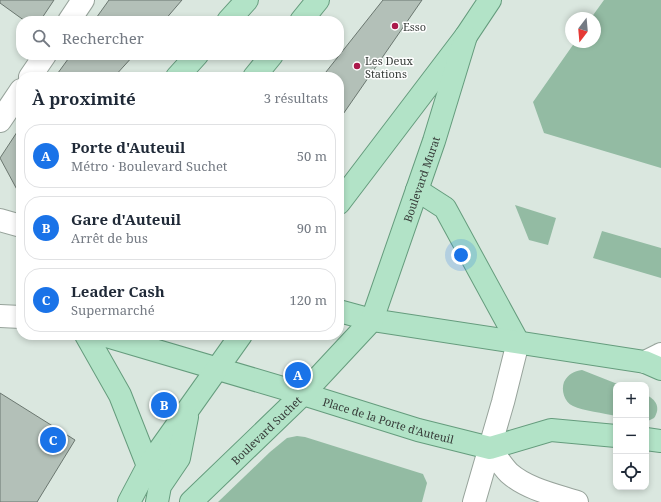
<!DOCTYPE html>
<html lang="fr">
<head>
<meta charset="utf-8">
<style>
	:root { --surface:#fff; --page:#f6f6f7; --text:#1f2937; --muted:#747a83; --line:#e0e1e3; --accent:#1a73e8 }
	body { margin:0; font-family:"Noto Serif",serif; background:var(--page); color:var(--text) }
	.controls { position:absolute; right:12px; bottom:12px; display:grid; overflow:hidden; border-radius:8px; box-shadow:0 2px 6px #0003 }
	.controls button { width:36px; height:36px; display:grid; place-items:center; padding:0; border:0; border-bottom:1px solid var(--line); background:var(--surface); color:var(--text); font:20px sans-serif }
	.compass { position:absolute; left:565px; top:12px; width:36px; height:36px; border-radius:50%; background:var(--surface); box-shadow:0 2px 6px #0003; rotate:196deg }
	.you { position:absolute; left:461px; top:255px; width:14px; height:14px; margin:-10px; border:3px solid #fff; border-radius:50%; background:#1a73e8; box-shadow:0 0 0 6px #1a73e833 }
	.badge { display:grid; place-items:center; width:26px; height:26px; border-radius:50%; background:var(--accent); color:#fff; font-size:13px; font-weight:700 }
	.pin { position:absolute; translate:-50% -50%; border:2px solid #fff; box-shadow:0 1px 4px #0006 }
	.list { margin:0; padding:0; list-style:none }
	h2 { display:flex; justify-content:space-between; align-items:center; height:52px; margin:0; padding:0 16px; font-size:17px }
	h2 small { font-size:13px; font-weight:400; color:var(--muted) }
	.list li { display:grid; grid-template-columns:26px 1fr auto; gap:12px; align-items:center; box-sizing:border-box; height:64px; margin:0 8px 8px; padding:0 8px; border:1px solid var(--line); border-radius:16px }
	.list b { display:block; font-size:15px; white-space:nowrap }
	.list p { margin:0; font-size:13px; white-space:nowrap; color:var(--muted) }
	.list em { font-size:13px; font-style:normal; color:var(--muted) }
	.icon { flex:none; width:22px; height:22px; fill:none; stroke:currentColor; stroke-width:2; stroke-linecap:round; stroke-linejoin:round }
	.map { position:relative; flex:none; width:661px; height:502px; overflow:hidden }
	.search { position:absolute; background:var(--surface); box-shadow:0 2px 6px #0003; left:16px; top:16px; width:328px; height:44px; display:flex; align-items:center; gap:10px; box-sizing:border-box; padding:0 14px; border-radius:16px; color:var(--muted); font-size:15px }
	.panel { position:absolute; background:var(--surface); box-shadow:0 2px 6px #0003; left:16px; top:72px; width:328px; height:268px; border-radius:16px }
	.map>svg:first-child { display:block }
</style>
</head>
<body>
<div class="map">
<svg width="661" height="502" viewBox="0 0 661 502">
	<rect width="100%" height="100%" fill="#dae7df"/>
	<!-- green -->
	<g fill="#93bba3">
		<polygon points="604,0 661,0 661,168 544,133 533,102 575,42 595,42 595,18 591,18"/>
		<polygon points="515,205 556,218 548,245 529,240"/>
		<polygon points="602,231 661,248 661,278 593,258"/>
		<path d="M 582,370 L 620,385 L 616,385 L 616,416 C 604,413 583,411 573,406 C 564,402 561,390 564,382 C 568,374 574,371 582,370 Z"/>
		<path d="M 646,395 C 656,399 661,408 654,418 L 646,422 Z"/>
		<polygon points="297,436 305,437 423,474 427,483 422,502 218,502 270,452 287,438"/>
	</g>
	<!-- building -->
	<g fill="#b3c0b8" stroke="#6b7770">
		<polygon points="0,0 54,0 40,21 25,21 0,3"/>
		<polygon points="109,0 182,0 164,21 94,21"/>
		<polygon points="383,0 422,0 339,120 339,77 322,77"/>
		<polygon points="71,55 134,55 114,77 55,77"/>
		<polygon points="21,126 21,197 0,158"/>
		<polygon points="0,393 75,440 37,502 0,502"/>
	</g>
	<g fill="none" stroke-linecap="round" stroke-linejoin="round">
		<defs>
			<g id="minor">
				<polyline points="69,21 83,0"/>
				<polyline points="30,77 45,55"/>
				<polyline points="0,121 21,90"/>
				<polyline points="0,220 21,226"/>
				<polyline points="0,316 21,317"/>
				<polyline points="645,362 661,354"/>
				<path d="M 490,448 C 496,456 502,466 509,473 C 527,489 555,495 577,502"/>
				<polyline points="474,502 503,402 518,342"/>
			</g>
			<g id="major">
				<polyline points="228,21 247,0"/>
				<polyline points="301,21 318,0"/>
				<polyline points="177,77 197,55"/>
				<polyline points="254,77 272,55"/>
				<polyline points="417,190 445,208 518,342"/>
				<polyline points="339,203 466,36 490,0"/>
				<polyline points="339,311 372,320 645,362 661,369"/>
				<polyline points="86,335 120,395 148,466"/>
				<path id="s1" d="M 103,335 L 303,394 L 418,430 L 490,448 L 551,430 L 616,436"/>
				<polyline points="646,439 661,441"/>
				<polyline points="129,502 148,466 241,335"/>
				<polyline points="157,502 160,486 179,458 187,417"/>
				<path id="s2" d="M 191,502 L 303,394 L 372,320 L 434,141 L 466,36"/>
			</g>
		</defs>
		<!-- minor casing -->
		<use href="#minor" stroke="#97a39b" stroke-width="24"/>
		<!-- major casing -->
		<use href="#major" stroke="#659c7d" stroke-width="24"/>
		<!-- minor -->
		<use href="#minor" stroke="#fff" stroke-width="22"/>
		<!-- major -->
		<use href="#major" stroke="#b2e3c7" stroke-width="22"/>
	</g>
	<!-- markers -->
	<g fill="#ab184a" stroke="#fff" stroke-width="1.5">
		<circle cx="395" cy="26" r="4"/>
		<circle cx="357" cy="66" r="4"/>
	</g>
	<g text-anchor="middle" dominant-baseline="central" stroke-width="3" stroke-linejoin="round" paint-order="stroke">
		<!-- poi labels -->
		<g font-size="11" fill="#363b38" stroke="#fff" text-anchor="start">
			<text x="403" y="26">Esso</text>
			<text x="365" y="60">Les Deux<tspan x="365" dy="13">Stations</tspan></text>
		</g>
		<!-- street labels -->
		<g font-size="11" fill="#363b38" stroke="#fff">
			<text stroke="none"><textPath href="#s2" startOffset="406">Boulevard Murat</textPath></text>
			<text stroke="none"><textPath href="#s1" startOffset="298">Place de la Porte d'Auteuil</textPath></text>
			<text stroke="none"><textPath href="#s2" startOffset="104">Boulevard Suchet</textPath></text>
		</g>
	</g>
</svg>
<div class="controls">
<button>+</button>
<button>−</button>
<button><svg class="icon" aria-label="locate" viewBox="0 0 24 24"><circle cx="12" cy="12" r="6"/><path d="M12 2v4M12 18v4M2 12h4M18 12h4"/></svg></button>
</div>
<svg class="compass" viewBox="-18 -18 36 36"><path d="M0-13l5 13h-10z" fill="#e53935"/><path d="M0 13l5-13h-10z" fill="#747a83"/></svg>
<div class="you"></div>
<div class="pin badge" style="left:298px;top:375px">A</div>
<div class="pin badge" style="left:164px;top:405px">B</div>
<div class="pin badge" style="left:53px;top:440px">C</div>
<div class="search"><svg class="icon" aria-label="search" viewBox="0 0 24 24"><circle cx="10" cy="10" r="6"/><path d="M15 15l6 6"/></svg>Rechercher</div>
<section class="panel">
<h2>À proximité<small>3 résultats</small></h2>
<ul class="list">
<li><span class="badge">A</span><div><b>Porte d'Auteuil</b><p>Métro · Boulevard Suchet</p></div><em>50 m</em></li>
<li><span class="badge">B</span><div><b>Gare d'Auteuil</b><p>Arrêt de bus</p></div><em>90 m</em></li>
<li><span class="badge">C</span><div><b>Leader Cash</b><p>Supermarché</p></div><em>120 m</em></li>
</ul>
</section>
</div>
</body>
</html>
